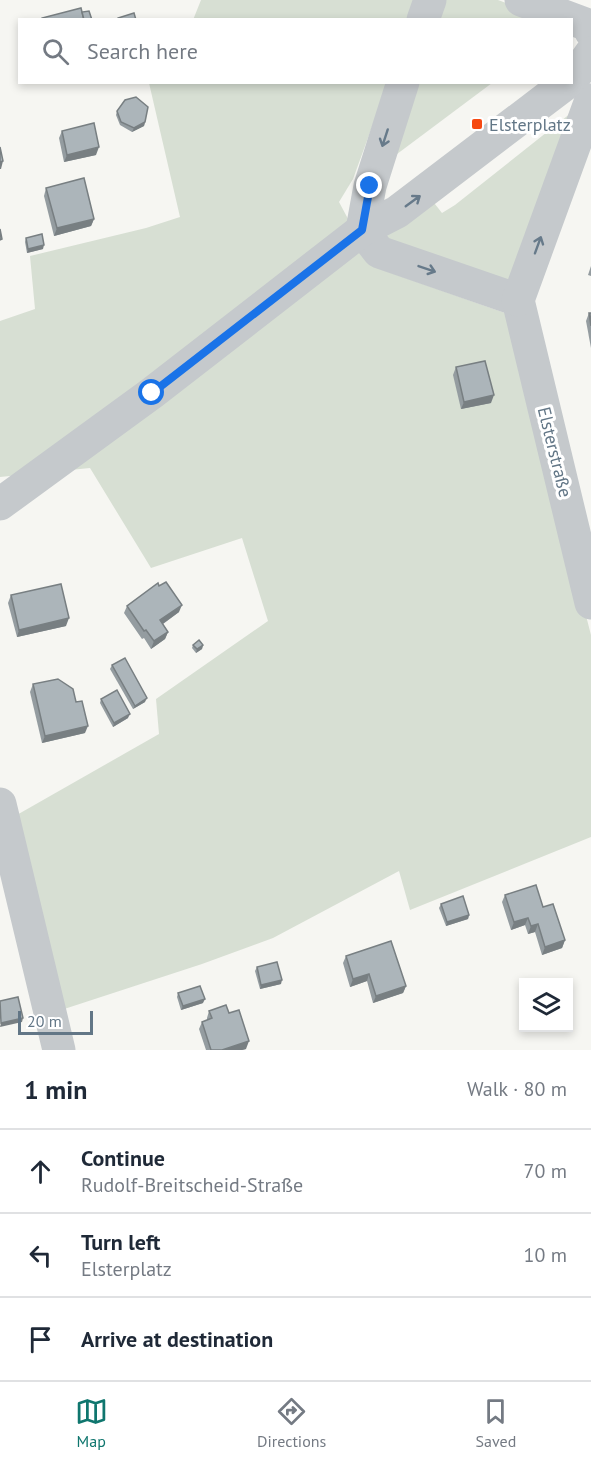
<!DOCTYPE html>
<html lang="en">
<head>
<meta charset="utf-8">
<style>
	:root { --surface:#fff; --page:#f6f6f7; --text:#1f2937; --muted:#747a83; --line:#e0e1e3; --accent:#0f766e }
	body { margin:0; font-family:"PT Sans",sans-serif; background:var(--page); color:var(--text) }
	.controls { position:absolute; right:18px; bottom:18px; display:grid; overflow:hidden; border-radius:0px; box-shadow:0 3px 9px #0003 }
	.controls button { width:54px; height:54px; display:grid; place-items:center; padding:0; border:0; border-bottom:2px solid var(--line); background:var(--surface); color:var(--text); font:30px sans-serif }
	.scale { position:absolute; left:18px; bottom:15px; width:75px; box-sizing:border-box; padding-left:6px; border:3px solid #627686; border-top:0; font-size:16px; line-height:21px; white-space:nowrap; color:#627686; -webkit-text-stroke:4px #fff; paint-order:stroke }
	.stop { position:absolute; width:18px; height:18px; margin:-14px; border:4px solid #1a73e8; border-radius:50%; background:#fff }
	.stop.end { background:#1a73e8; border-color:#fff; box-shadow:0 2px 6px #0008 }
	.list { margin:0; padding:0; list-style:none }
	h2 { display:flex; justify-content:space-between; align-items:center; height:78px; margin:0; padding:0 24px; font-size:26px }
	h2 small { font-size:20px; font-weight:400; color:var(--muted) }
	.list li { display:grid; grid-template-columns:39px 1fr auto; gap:18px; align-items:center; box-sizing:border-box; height:84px; padding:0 24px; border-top:2px solid var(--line) }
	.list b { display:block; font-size:22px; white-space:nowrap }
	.list p { margin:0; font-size:20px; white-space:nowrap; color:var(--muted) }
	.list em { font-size:20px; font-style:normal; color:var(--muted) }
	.icon { flex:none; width:33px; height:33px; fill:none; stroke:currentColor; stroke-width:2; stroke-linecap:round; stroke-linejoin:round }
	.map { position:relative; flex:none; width:591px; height:1050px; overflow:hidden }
	.search { position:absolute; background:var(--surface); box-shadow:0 3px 9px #0003; left:18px; right:18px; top:18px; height:66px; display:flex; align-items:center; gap:15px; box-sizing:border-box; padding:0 21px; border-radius:0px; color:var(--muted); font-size:22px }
	.sheet { height:330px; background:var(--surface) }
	nav { display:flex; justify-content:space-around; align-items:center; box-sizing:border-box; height:84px; border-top:2px solid var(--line); background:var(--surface); font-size:16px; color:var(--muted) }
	nav a { display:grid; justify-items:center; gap:3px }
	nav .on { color:var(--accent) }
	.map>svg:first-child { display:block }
</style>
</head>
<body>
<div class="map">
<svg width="591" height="1050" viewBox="0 0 591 1050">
	<rect width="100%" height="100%" fill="#f6f6f2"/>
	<!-- green -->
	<g fill="#d7dfd3">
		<polygon points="201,0 419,0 412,19 193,20"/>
		<polygon points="436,0 498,0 550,19 430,20"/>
		<polygon points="149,83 388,83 353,179 339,202 362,245 380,269 508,314 591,635 591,837 410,910 399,871 273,938 202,964 52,1013 8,820 159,734 156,699 268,621 242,538 151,568 90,468 0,477 0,321 35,309 30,256 146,228 180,217"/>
		<polygon points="410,83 492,83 385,163"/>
		<polygon points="571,113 511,287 382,237 431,199 442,213 455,205"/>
	</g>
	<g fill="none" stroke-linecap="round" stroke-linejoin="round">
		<!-- minor -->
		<g stroke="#c5c9cc" stroke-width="33">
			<polyline points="521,0 588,25 591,32"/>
			<polyline points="423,20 430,0"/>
			<polyline points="572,80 591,53"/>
			<polyline points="403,82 370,186 362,230 379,252 518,300"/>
			<polyline points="518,300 591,603"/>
			<polyline points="518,300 591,100"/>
			<polyline points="0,504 152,393 362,230 397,212 568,82"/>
			<polyline points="0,804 59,1050"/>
		</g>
	</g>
	<!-- wall -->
	<g fill="#949ca0">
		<polygon points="117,111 145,122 144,126 132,132 120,125 116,115"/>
		<polygon points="62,131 96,155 64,162 59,138"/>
		<polygon points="46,188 94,219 91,226 54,236 44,196"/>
		<polygon points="26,238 43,249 27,253 25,242"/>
		<polygon points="591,266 591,276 588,275"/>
		<polygon points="589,313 591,313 591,348 586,321"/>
		<polygon points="456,367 491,403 461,409 453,375"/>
		<polygon points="11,595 66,626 17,637 8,603"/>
		<polygon points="127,606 179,612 163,624 168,632 165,639 151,649 144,638 142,639 124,613"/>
		<polygon points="193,645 203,645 202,649 196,653 192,648"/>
		<polygon points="112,665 145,702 133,709 110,669"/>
		<polygon points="33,684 76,702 85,733 42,743 30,692"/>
		<polygon points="101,699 128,718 113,727 100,703"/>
		<polygon points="505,895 543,907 565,940 562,948 542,955 535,932 528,934 525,925 511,930 502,902"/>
		<polygon points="441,904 469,915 468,919 446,926 439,908"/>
		<polygon points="346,956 406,986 403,993 373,1003 367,981 350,987 343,963"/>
		<polygon points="257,967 281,984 260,989 255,971"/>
		<polygon points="178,993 203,1003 181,1010 177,997"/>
		<polygon points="209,1011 229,1013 246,1049 242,1050 206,1050 199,1029 202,1022 207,1020 207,1018"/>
	</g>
	<!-- shaded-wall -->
	<g fill="#787f82">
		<polygon points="145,122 144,126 132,132 134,128"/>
		<polygon points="99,147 96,155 64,162 67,155"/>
		<polygon points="3,161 1,169 0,169 0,162"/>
		<polygon points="94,219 91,226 54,236 57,228"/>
		<polygon points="44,245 43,249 27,253 28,249"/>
		<polygon points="494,395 491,403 461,409 464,402"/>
		<polygon points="182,605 179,612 157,628 160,620"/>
		<polygon points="69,618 66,626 17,637 19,630"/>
		<polygon points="168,632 165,639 151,649 154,641"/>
		<polygon points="203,645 202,649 196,653 197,649"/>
		<polygon points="147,698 145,702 133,709 135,706"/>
		<polygon points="130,714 128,718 113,727 114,723"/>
		<polygon points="88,726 85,733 42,743 45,736"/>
		<polygon points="469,915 468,919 446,926 447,922"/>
		<polygon points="528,918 525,925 511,930 514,922"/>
		<polygon points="538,924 535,932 528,934 531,926"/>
		<polygon points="565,940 562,948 542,955 545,947"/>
		<polygon points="369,974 367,981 350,987 353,979"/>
		<polygon points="282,980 281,984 260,989 261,985"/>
		<polygon points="406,986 403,993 373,1003 376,996"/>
		<polygon points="205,999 203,1003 181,1010 183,1006"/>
		<polygon points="23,1018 22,1022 0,1027 1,1023"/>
		<polygon points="249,1041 246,1049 242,1050 222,1050"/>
	</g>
	<!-- building -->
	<g fill="#acb5ba" stroke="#787f82" stroke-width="1.5">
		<polygon points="81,8 84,20 42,20 42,18"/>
		<polygon points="89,11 92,20 84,20 82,12"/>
		<polygon points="134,13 136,20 118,20 118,18"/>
		<polygon points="136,97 148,107 145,122 134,128 121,122 117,111 125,100"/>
		<polygon points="94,123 99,147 67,155 62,131"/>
		<polygon points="0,147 3,161 0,162"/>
		<polygon points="84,178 94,219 57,228 46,188"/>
		<polygon points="0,229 2,239 0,240"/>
		<polygon points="42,234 44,245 28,249 26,238"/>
		<polygon points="589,313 591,313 591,326"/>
		<polygon points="485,361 494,395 464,402 456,367"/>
		<polygon points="166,582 182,605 160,620 168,632 154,641 146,630 144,631 127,606 158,583 159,586"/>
		<polygon points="61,584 69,618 19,630 11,595"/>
		<polygon points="199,640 203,645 197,649 193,645"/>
		<polygon points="125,658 147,698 135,706 112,665"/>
		<polygon points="58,679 73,689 76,702 82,701 88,726 45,736 33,684"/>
		<polygon points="117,690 130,714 114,723 101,699"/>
		<polygon points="536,885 543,907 553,904 565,940 545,947 538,924 531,926 528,918 514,922 505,895"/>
		<polygon points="463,896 469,915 447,922 441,904"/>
		<polygon points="391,941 406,986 376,996 369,974 353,979 346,956"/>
		<polygon points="277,962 282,980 261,985 257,967"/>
		<polygon points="200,986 205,999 183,1006 178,993"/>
		<polygon points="18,997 23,1018 1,1023 0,1001"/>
		<polygon points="226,1005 229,1013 239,1010 249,1041 222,1050 211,1050 202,1022 212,1018 209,1011"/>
	</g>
	<!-- one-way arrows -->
	<defs><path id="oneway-shaft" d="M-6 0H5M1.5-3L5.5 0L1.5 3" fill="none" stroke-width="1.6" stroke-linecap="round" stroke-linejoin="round" transform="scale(1.5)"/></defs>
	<g stroke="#677a8a">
		<use href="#oneway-shaft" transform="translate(385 138) rotate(108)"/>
		<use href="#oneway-shaft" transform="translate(413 201) rotate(-36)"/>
		<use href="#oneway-shaft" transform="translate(538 245) rotate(-70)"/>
		<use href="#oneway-shaft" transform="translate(427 269) rotate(19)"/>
	</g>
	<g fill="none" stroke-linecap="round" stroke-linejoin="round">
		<!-- route -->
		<polyline stroke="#1a73e8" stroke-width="8" points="152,393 362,230 370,186"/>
	</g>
	<!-- markers -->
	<rect fill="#f64a13" stroke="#fff" stroke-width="2" x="471" y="118" width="12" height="12" rx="3"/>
	<g text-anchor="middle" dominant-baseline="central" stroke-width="6" stroke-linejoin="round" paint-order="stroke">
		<!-- poi labels -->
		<g font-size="18" fill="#627686" stroke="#fff" text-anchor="start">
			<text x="489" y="124">Elsterplatz</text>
		</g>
		<!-- street labels -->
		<g font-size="18" fill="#627686" stroke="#fff">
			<text transform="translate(555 452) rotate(76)">Elsterstraße</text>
		</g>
	</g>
</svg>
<div class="controls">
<button><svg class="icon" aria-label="layers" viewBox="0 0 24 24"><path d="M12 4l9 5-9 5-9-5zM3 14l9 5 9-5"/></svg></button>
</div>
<div class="scale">20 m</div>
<div class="stop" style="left:152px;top:393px"></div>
<div class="stop end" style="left:370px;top:186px"></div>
<div class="search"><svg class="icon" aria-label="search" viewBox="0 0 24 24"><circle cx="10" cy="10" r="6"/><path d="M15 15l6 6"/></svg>Search here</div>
</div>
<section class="sheet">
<h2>1 min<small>Walk · 80 m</small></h2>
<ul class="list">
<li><svg class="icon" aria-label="ahead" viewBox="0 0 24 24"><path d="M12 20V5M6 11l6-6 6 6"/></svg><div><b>Continue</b><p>Rudolf-Breitscheid-Straße</p></div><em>70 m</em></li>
<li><svg class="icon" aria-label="left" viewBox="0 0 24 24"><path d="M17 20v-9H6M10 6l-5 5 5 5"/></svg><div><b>Turn left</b><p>Elsterplatz</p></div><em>10 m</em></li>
<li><svg class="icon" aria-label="arrive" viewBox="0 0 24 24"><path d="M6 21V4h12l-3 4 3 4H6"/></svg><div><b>Arrive at destination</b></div></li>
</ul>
</section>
<nav>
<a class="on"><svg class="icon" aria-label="map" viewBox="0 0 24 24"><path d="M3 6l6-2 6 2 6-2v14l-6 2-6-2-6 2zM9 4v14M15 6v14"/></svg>Map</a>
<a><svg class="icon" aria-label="directions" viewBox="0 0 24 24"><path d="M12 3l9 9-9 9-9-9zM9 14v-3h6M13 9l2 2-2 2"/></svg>Directions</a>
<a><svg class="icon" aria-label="saved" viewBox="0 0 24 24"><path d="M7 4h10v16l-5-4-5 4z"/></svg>Saved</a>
</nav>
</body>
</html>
